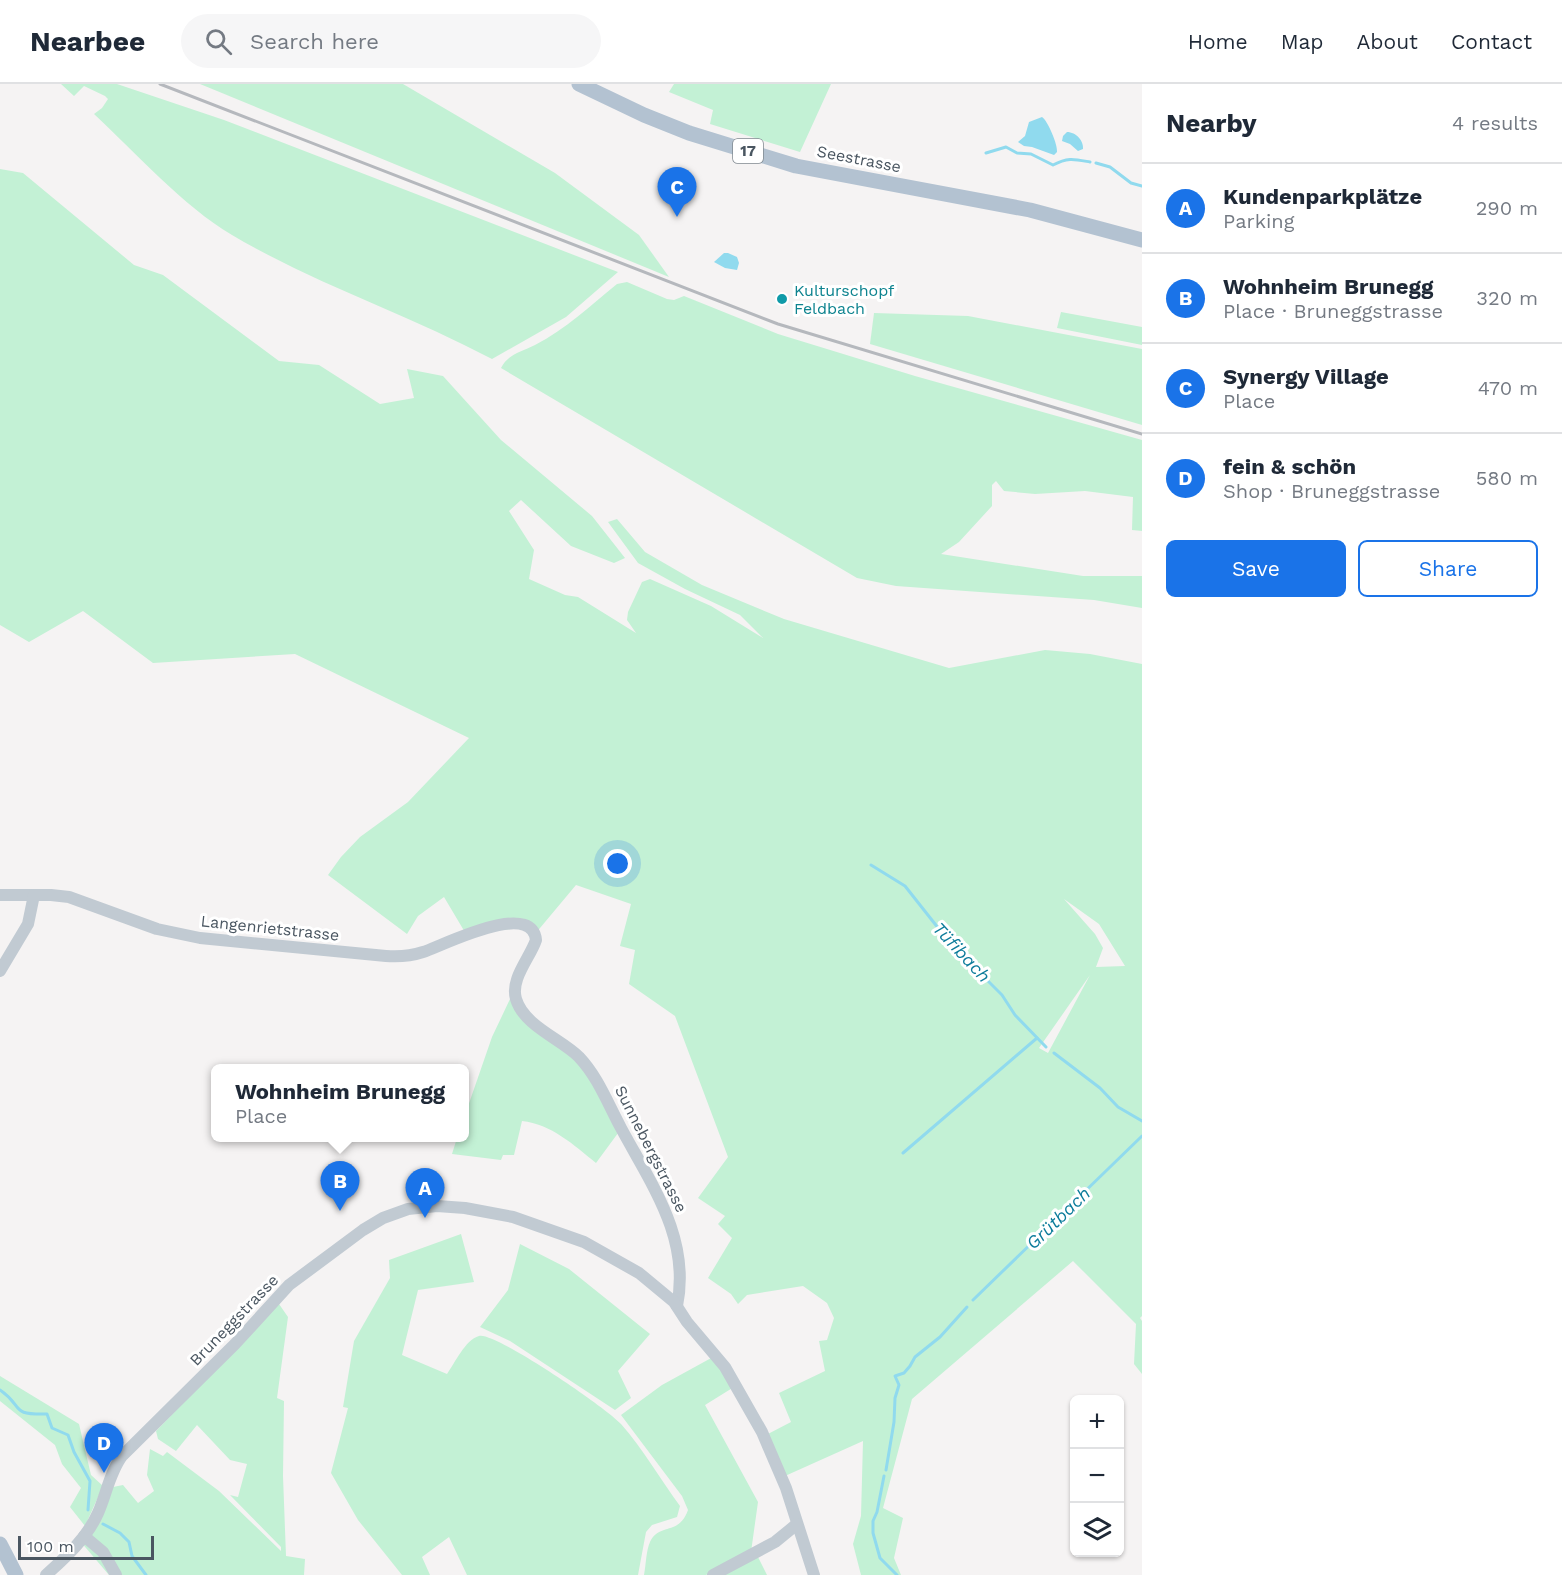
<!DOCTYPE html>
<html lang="en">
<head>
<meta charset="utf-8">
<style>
	:root { --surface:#fff; --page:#f6f6f7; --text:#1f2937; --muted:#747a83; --line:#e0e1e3; --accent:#1a73e8 }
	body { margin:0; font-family:"Work Sans",sans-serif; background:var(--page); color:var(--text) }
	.controls { position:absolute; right:18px; bottom:18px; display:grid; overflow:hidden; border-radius:9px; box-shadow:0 2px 4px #0004 }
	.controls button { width:54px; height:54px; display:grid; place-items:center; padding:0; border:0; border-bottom:2px solid var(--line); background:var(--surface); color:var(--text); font:30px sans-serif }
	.scale { position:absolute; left:18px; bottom:15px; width:136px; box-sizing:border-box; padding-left:6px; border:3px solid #4a5661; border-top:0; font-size:16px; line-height:21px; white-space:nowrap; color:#4a5661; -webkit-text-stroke:4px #fff; paint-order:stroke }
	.you { position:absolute; left:618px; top:780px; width:21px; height:21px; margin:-15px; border:4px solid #fff; border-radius:50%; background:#1a73e8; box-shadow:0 0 0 9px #1a73e833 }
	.badge { display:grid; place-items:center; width:39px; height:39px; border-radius:50%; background:var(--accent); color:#fff; font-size:20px; font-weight:700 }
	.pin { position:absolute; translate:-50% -50px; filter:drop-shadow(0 2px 3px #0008) }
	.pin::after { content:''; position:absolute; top:32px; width:21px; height:18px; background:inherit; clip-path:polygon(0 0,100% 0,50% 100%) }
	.popup { position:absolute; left:211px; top:980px; width:258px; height:78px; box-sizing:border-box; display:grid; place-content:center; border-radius:9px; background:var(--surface); filter:drop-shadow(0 2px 4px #0005); font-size:20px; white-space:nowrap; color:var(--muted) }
	.popup b { font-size:22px; color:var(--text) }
	.popup::after { content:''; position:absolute; left:50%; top:100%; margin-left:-12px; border:12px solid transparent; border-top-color:var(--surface) }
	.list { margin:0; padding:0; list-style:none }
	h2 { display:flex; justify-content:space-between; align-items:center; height:78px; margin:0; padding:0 24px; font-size:26px }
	h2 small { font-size:20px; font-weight:400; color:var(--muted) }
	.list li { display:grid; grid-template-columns:39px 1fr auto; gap:18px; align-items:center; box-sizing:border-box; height:90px; padding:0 24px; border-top:2px solid var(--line) }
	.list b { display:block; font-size:22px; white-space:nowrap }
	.list p { margin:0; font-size:20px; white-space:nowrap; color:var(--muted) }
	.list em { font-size:20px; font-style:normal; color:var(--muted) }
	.actions { display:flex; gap:12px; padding:18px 24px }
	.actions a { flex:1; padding:14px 0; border:2px solid var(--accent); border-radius:9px; text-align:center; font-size:21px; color:var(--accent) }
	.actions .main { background:var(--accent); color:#fff }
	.icon { flex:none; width:33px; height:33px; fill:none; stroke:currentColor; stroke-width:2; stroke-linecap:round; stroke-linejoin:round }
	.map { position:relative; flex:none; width:1142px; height:1491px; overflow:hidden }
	header { display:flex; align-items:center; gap:36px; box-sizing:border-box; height:84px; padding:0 30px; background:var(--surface); border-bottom:2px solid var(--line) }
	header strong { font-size:28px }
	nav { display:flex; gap:33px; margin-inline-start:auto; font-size:21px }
	.search { width:420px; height:54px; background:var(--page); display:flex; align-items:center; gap:15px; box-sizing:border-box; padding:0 21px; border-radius:33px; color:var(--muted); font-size:22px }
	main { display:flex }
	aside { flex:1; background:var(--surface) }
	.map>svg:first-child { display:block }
</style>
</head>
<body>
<header>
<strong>Nearbee</strong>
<div class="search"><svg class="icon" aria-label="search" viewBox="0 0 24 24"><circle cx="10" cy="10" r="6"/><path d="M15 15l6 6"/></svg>Search here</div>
<nav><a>Home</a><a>Map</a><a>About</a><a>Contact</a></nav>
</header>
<main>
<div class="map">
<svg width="1142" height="1491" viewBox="0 0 1142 1491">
	<rect width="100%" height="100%" fill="#f5f3f3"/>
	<!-- green -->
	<g fill="#c3f1d5" fill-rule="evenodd">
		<path d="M 61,0 L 117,0 L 224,36 L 618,188 L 566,233 L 492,275 C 407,230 315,200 232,151 C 183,122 136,69 94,30 L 102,24 L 108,15 L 105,12 L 84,2 L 74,12 Z"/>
		<polygon points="200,0 403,0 555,89 639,151 669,193"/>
		<polygon points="674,0 831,0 800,68 710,40 713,26 669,8"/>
		<path d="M 0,85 L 23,89 L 134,181 L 163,191 L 279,277 L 319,281 L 380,320 L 414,314 L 407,285 L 443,292 L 501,356 L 592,432 L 625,474 L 614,479 L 571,462 L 521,416 L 509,427 L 534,466 L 529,495 L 565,511 L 578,513 L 636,549 L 627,536 L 628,528 L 642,498 L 650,495 L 711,522 L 763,554 L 740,531 L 685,505 L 638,479 L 608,438 L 617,435 L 645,468 L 702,501 L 784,535 L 949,584 L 1045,566 L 1090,570 L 1142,580 L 1142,1232 L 1140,1234 L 1142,1237 L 1142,1290 L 1134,1280 L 1136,1240 L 1073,1177 L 912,1315 L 883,1424 L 903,1434 L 894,1474 L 901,1491 L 861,1491 L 853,1460 L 861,1432 L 863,1357 L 785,1392 L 766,1351 L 791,1338 L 779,1309 L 825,1287 L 819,1257 L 827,1256 L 834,1234 L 827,1219 L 803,1202 L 747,1211 L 738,1220 L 731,1210 L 708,1194 L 732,1154 L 718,1140 L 725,1132 L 698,1114 L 728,1073 L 675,932 L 629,900 L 635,866 L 620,862 L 631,820 L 576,801 L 535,850 L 529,843 L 466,850 L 444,813 L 418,832 L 407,850 L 328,791 L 341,773 L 360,753 L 408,718 L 469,654 L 295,570 L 153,579 L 83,527 L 29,558 L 0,541 ZM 1064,815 L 1099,840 L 1125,882 L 1096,883 L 1103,864 L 1095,850 ZM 1090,891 L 1048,969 L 1039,964 Z"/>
		<path d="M 627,198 L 667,215 L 674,216 L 684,212 L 778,250 L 915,292 L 1142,356 L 1142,447 L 1132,446 L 1133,413 L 1085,407 L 1035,410 L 1004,407 L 996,397 L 992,401 L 992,422 L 959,458 L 941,470 L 1083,492 L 1142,492 L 1142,524 L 1094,516 L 896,502 L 857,494 L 501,284 C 508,270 521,268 535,261 C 566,245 590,222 617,200 Z"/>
		<polygon points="1061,228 1142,243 1142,261 1057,244"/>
		<polygon points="874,229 968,232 1142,265 1142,341 870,260"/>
		<path d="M 511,913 L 573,967 L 621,1045 L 596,1079 C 574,1061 551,1040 522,1037 L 514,1071 L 503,1071 L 501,1076 L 452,1070 L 457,1054 L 464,1054 L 465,1031 L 492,953 Z"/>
		<path d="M 461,1150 L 474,1198 L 418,1206 L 402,1271 L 447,1290 C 455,1279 465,1256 479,1252 C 494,1247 607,1324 621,1340 C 643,1365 660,1395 680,1422 L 677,1433 L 652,1441 L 646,1448 L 638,1491 L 467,1491 L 449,1453 L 422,1473 L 430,1491 L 402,1491 L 358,1436 L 331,1389 L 348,1324 L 343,1323 L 354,1257 L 390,1194 L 389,1176 Z"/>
		<polygon points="520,1160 569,1185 650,1250 618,1287 631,1314 615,1326 510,1257 480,1243 508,1206"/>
		<polygon points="279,1220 288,1233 277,1314 284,1317 283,1392 286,1472 305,1475 304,1491 109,1491 80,1457 108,1404 123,1401 138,1419 154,1407 147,1391 150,1365 163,1372 167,1368 219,1407 281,1467 281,1463 230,1411 238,1413 247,1380 230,1376 197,1341 176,1367 158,1355 156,1347"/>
		<path d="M 713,1273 L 734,1303 L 705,1321 L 758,1418 L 751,1468 L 706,1491 L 644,1491 C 646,1481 646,1467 650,1458 C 660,1438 679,1452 688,1426 L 682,1412 L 621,1331 L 662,1301 Z"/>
		<polygon points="0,1292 79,1340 91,1391 103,1402 85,1442 70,1423 81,1404 62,1380 55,1361 0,1317"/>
		<polygon points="758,1473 767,1491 724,1491"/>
	</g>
	<!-- water -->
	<g fill="#90daee">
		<path d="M 1042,33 C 1048,37 1058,61 1057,68 L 1054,71 L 1032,63 L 1024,62 L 1018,58 L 1025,52 L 1029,38 Z"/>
		<path d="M 1067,48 C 1076,48 1084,57 1083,65 L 1078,67 L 1070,60 L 1062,57 L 1063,52 Z"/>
		<polygon points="724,169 728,169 737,173 739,179 737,186 725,184 714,178"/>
	</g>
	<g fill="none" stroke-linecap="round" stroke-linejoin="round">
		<!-- stream -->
		<g stroke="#90daee" stroke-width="3">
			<path d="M 986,69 L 1006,63 L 1017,69 L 1031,70 L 1053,81 C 1068,73 1074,75 1090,78"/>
			<polyline points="1096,79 1110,83 1131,99 1142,102"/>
			<polyline points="871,781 905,802 950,859 1002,911 1015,931 1046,963"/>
			<polyline points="1054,969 1100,1004 1118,1023 1142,1037"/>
			<polyline points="903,1069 1037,954"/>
			<polyline points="973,1216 1142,1052"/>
			<path d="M 0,1306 C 25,1323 8,1331 47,1330 L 52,1344 L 68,1351 L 74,1368 L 90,1397 L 88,1426"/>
			<polyline points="886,1386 894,1338 895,1314 899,1301 895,1292 904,1289 910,1282 915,1273 940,1253 967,1223"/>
			<polyline points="884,1392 877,1428 873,1437 873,1449 880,1474 897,1491"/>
			<polyline points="103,1440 120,1449 129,1458 132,1472 146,1491"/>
		</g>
		<!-- minor -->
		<g stroke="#c1cad2" stroke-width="12">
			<path d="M 0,811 L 51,811 L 69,813 L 157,845 L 200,854 L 386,872 C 399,873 411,872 423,868 C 442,862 532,815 536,856 C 530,874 510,895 516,915 C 524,942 561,955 579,973 C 598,993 608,1020 621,1044 C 651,1100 691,1154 677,1222"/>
			<polyline points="0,887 28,840 34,811"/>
			<polyline points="84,1452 103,1468 116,1491"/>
			<path d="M 46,1491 C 66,1473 87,1454 98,1429 C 106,1411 110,1388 122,1372 L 235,1260 L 289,1201 L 363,1146 L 383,1134 L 408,1125 L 437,1122 L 465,1124 L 513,1133 L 584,1158 L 639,1189 L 674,1218 L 687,1238 L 725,1283 L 762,1348 L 786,1404 L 814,1491"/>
			<polyline points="713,1491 775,1458 797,1440"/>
		</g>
		<!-- major -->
		<g stroke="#b3c2d1" stroke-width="15">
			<polyline points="579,0 644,31 689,49 796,82 1030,126 1142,156"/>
			<polyline points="0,1460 16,1491"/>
		</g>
		<!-- rail -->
		<polyline stroke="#b5b8bd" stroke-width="3" points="160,0 778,240 1142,350"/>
	</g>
	<!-- markers -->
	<circle fill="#0f9aa8" stroke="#fff" stroke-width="2" cx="782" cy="215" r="6"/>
	<g text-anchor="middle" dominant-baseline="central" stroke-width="6" stroke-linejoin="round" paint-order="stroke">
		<!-- shield labels -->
		<rect fill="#fff" stroke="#808990" stroke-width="1.5" x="733" y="55" width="30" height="24" rx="4.5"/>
		<g font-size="15" font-weight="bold" fill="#4a5661">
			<text x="748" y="67">17</text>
		</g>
		<!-- street labels -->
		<g font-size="16" fill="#4a5661" stroke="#fff">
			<text transform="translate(859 75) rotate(11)">Seestrasse</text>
			<text transform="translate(270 844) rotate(6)">Langenrietstrasse</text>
			<text transform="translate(651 1065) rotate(63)">Sunnebergstrasse</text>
			<text transform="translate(234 1236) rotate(-46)">Bruneggstrasse</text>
		</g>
		<!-- culture labels -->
		<g font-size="16" fill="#0d838f" stroke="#fff" text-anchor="start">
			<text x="794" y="206">Kulturschopf<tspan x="794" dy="18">Feldbach</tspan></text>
		</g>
		<!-- water labels -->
		<g font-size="18" font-style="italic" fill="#0c7c9b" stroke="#fff">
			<text transform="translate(962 868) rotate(47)">Tüfibach</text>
			<text transform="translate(1058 1134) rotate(-44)">Grütbach</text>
		</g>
	</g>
</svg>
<div class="controls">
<button>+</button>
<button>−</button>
<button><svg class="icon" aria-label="layers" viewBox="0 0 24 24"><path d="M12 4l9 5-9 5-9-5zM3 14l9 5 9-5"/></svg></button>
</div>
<div class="scale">100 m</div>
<div class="you"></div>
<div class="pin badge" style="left:425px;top:1134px">A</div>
<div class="pin badge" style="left:340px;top:1127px">B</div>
<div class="popup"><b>Wohnheim Brunegg</b>Place</div>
<div class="pin badge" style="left:677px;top:133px">C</div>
<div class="pin badge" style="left:104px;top:1389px">D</div>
</div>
<aside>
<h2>Nearby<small>4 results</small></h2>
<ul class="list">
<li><span class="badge">A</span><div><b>Kundenparkplätze</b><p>Parking</p></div><em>290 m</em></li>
<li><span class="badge">B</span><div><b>Wohnheim Brunegg</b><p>Place · Bruneggstrasse</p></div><em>320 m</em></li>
<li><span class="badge">C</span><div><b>Synergy Village</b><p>Place</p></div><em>470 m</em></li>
<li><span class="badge">D</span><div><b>fein &amp; schön</b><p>Shop · Bruneggstrasse</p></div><em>580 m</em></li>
</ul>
<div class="actions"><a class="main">Save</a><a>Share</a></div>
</aside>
</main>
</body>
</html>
